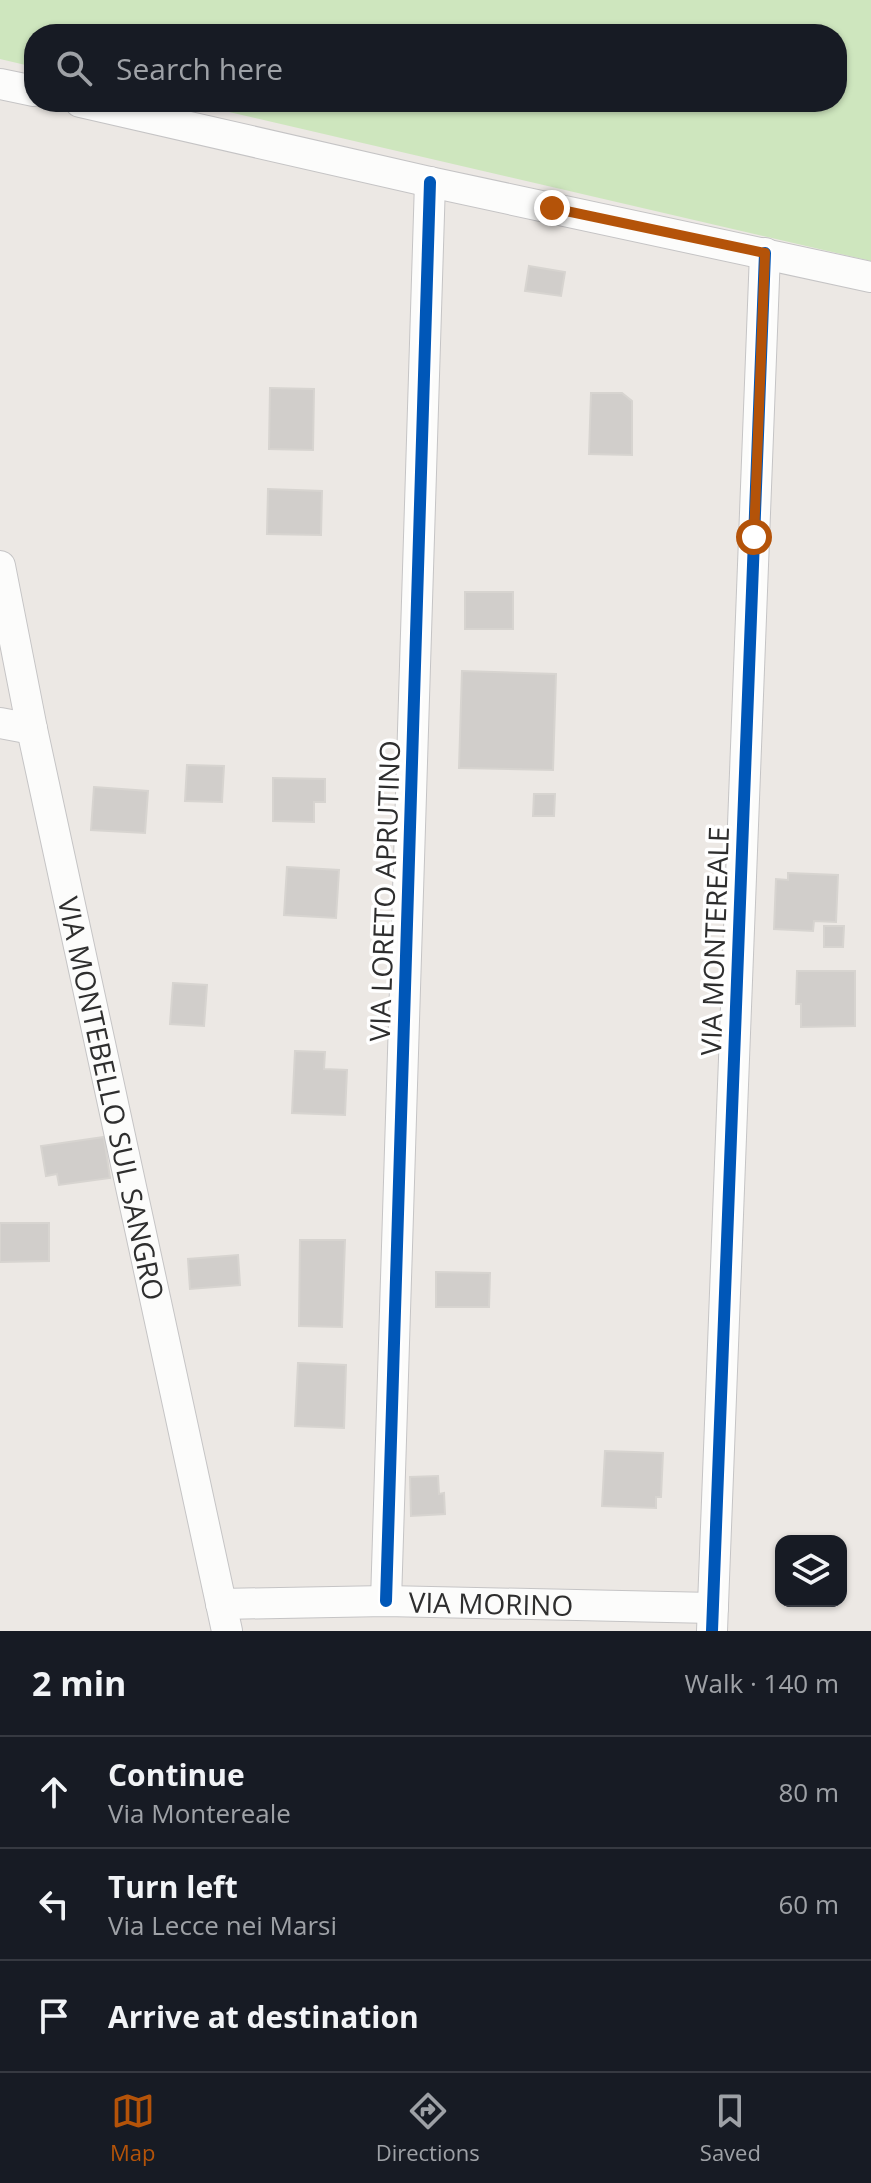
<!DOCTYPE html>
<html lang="en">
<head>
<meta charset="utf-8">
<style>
	:root { --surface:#171b24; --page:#20242c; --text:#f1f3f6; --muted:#9ea1a6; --line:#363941; --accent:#b45309 }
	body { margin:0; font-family:"Open Sans",sans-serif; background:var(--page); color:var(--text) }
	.controls { position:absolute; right:24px; bottom:24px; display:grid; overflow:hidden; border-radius:16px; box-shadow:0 2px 6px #0004 }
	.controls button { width:72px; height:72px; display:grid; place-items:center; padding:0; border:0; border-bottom:2px solid var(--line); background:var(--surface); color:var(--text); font:40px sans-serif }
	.stop { position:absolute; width:24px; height:24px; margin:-18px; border:6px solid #b45309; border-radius:50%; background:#fff }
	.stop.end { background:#b45309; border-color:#fff; box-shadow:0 2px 8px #0008 }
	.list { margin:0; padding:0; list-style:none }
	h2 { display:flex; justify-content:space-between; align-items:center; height:104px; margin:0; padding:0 32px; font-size:34px }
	h2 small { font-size:26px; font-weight:400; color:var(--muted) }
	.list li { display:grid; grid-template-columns:52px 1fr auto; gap:24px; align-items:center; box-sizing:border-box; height:112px; padding:0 32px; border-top:2px solid var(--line) }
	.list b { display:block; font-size:30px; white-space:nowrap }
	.list p { margin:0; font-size:26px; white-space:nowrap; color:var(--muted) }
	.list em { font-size:26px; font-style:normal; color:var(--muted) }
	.icon { flex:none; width:44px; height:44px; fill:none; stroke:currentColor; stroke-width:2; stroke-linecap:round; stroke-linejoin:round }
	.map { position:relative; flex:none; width:871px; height:1631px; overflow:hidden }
	.search { position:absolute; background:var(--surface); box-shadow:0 2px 6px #0004; left:24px; right:24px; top:24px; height:88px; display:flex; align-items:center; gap:20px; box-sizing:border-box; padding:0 28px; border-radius:32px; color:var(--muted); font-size:30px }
	.sheet { height:440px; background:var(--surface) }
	nav { display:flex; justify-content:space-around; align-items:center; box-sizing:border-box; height:112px; border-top:2px solid var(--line); background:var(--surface); font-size:22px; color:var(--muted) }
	nav a { display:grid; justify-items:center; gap:4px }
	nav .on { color:var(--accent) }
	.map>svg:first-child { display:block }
</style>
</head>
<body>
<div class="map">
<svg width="871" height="1631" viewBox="0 0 871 1631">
	<rect width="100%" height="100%" fill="#ece8e4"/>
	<!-- green -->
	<polygon fill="#cee6be" points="0,0 871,0 871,261 186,102 837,102 837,34 34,34 34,67 0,59"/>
	<!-- building -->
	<g fill="#d1cecb" stroke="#d7d4d0" stroke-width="2">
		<polygon points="529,266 565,272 561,296 525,291"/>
		<polygon points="270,388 314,389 313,450 269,449"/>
		<polygon points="591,393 622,393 632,401 632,455 589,454"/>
		<polygon points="268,489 322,491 321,535 267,534"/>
		<rect x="465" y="592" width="48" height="37"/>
		<polygon points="462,671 556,674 553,770 459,768"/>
		<polygon points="187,765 224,766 222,802 185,801"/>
		<polygon points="273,778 325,779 325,802 314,802 314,822 273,821"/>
		<polygon points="94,787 148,791 145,833 91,830"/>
		<polygon points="534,794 555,794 554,816 533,816"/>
		<polygon points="287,867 339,870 336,918 284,915"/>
		<polygon points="788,873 838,875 836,922 814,921 813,931 774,929 776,879 788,880"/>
		<polygon points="824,926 844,926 843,947 824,947"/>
		<polygon points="797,971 855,971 855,1026 801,1027 801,1004 796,1004"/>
		<polygon points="173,983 207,985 204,1026 170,1024"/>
		<polygon points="295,1051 325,1052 324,1069 347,1070 345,1115 292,1113"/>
		<polygon points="104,1137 110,1178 59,1185 57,1174 46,1176 41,1146"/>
		<polygon points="0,1223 49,1223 49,1261 0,1262"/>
		<polygon points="300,1240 345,1240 342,1327 299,1326"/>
		<polygon points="238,1255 240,1285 190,1289 188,1259"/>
		<polygon points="436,1272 490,1273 489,1307 436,1307"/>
		<polygon points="298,1363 346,1365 344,1428 295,1426"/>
		<polygon points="605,1451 663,1453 661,1497 656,1497 656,1508 602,1506"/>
		<polygon points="438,1476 439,1494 444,1493 445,1514 411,1516 410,1477"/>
	</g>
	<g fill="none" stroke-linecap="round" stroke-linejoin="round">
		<defs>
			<g id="minor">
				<polyline points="0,84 34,91"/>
				<polyline points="80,102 430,182 871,277"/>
				<path id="s1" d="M 0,566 L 32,729 L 227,1631"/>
				<polyline points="0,723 32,729"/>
				<polyline points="386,1601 430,182"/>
				<path id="s2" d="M 221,1604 L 386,1601 L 713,1608"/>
				<polyline points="712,1631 765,253"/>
			</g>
		</defs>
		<!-- minor casing -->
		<use href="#minor" stroke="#c5c4c5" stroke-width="32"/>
		<!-- minor -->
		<use href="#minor" stroke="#fcfcfb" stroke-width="30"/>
		<defs>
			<g id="cycleway">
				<polyline points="386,1601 430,182"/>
				<polyline points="712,1631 765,253"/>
			</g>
		</defs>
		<!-- cycleway casing -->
		<use href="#cycleway" stroke="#fff" stroke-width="17"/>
		<!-- cycleway -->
		<use href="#cycleway" stroke="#0057b8" stroke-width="12"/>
	</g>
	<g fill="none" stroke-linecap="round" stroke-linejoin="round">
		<!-- route -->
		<polyline stroke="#b45309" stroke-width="10" points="552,208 765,253 754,537"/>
	</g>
	<g text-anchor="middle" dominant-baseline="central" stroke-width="7" stroke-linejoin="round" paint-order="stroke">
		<!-- street labels -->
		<g font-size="28" fill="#2e2e2e" stroke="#fff">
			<text transform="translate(384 891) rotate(-88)">VIA LORETO APRUTINO</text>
			<text transform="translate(714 941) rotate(-88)">VIA MONTEREALE</text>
			<text stroke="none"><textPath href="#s1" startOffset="544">VIA MONTEBELLO SUL SANGRO</textPath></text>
			<text stroke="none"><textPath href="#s2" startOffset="270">VIA MORINO</textPath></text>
		</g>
	</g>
</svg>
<div class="controls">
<button><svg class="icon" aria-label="layers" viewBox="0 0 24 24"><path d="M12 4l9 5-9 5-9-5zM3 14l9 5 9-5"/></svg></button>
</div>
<div class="stop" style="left:754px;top:537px"></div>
<div class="stop end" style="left:552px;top:208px"></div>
<div class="search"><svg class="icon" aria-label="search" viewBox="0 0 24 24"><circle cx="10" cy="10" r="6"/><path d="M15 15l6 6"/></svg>Search here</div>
</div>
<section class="sheet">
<h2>2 min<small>Walk · 140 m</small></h2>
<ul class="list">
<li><svg class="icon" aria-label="ahead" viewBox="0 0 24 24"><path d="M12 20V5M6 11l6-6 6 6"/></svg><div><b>Continue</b><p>Via Montereale</p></div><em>80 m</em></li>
<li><svg class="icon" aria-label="left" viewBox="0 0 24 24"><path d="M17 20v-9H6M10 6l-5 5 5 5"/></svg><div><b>Turn left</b><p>Via Lecce nei Marsi</p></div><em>60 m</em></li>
<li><svg class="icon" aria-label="arrive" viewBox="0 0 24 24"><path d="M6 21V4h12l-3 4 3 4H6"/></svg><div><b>Arrive at destination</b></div></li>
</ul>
</section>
<nav>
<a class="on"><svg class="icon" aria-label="map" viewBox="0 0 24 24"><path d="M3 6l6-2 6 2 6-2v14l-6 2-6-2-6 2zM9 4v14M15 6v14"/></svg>Map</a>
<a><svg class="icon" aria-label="directions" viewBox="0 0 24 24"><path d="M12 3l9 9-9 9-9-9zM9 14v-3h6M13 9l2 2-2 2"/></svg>Directions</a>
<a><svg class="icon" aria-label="saved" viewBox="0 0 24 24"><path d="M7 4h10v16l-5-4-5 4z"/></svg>Saved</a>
</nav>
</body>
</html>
